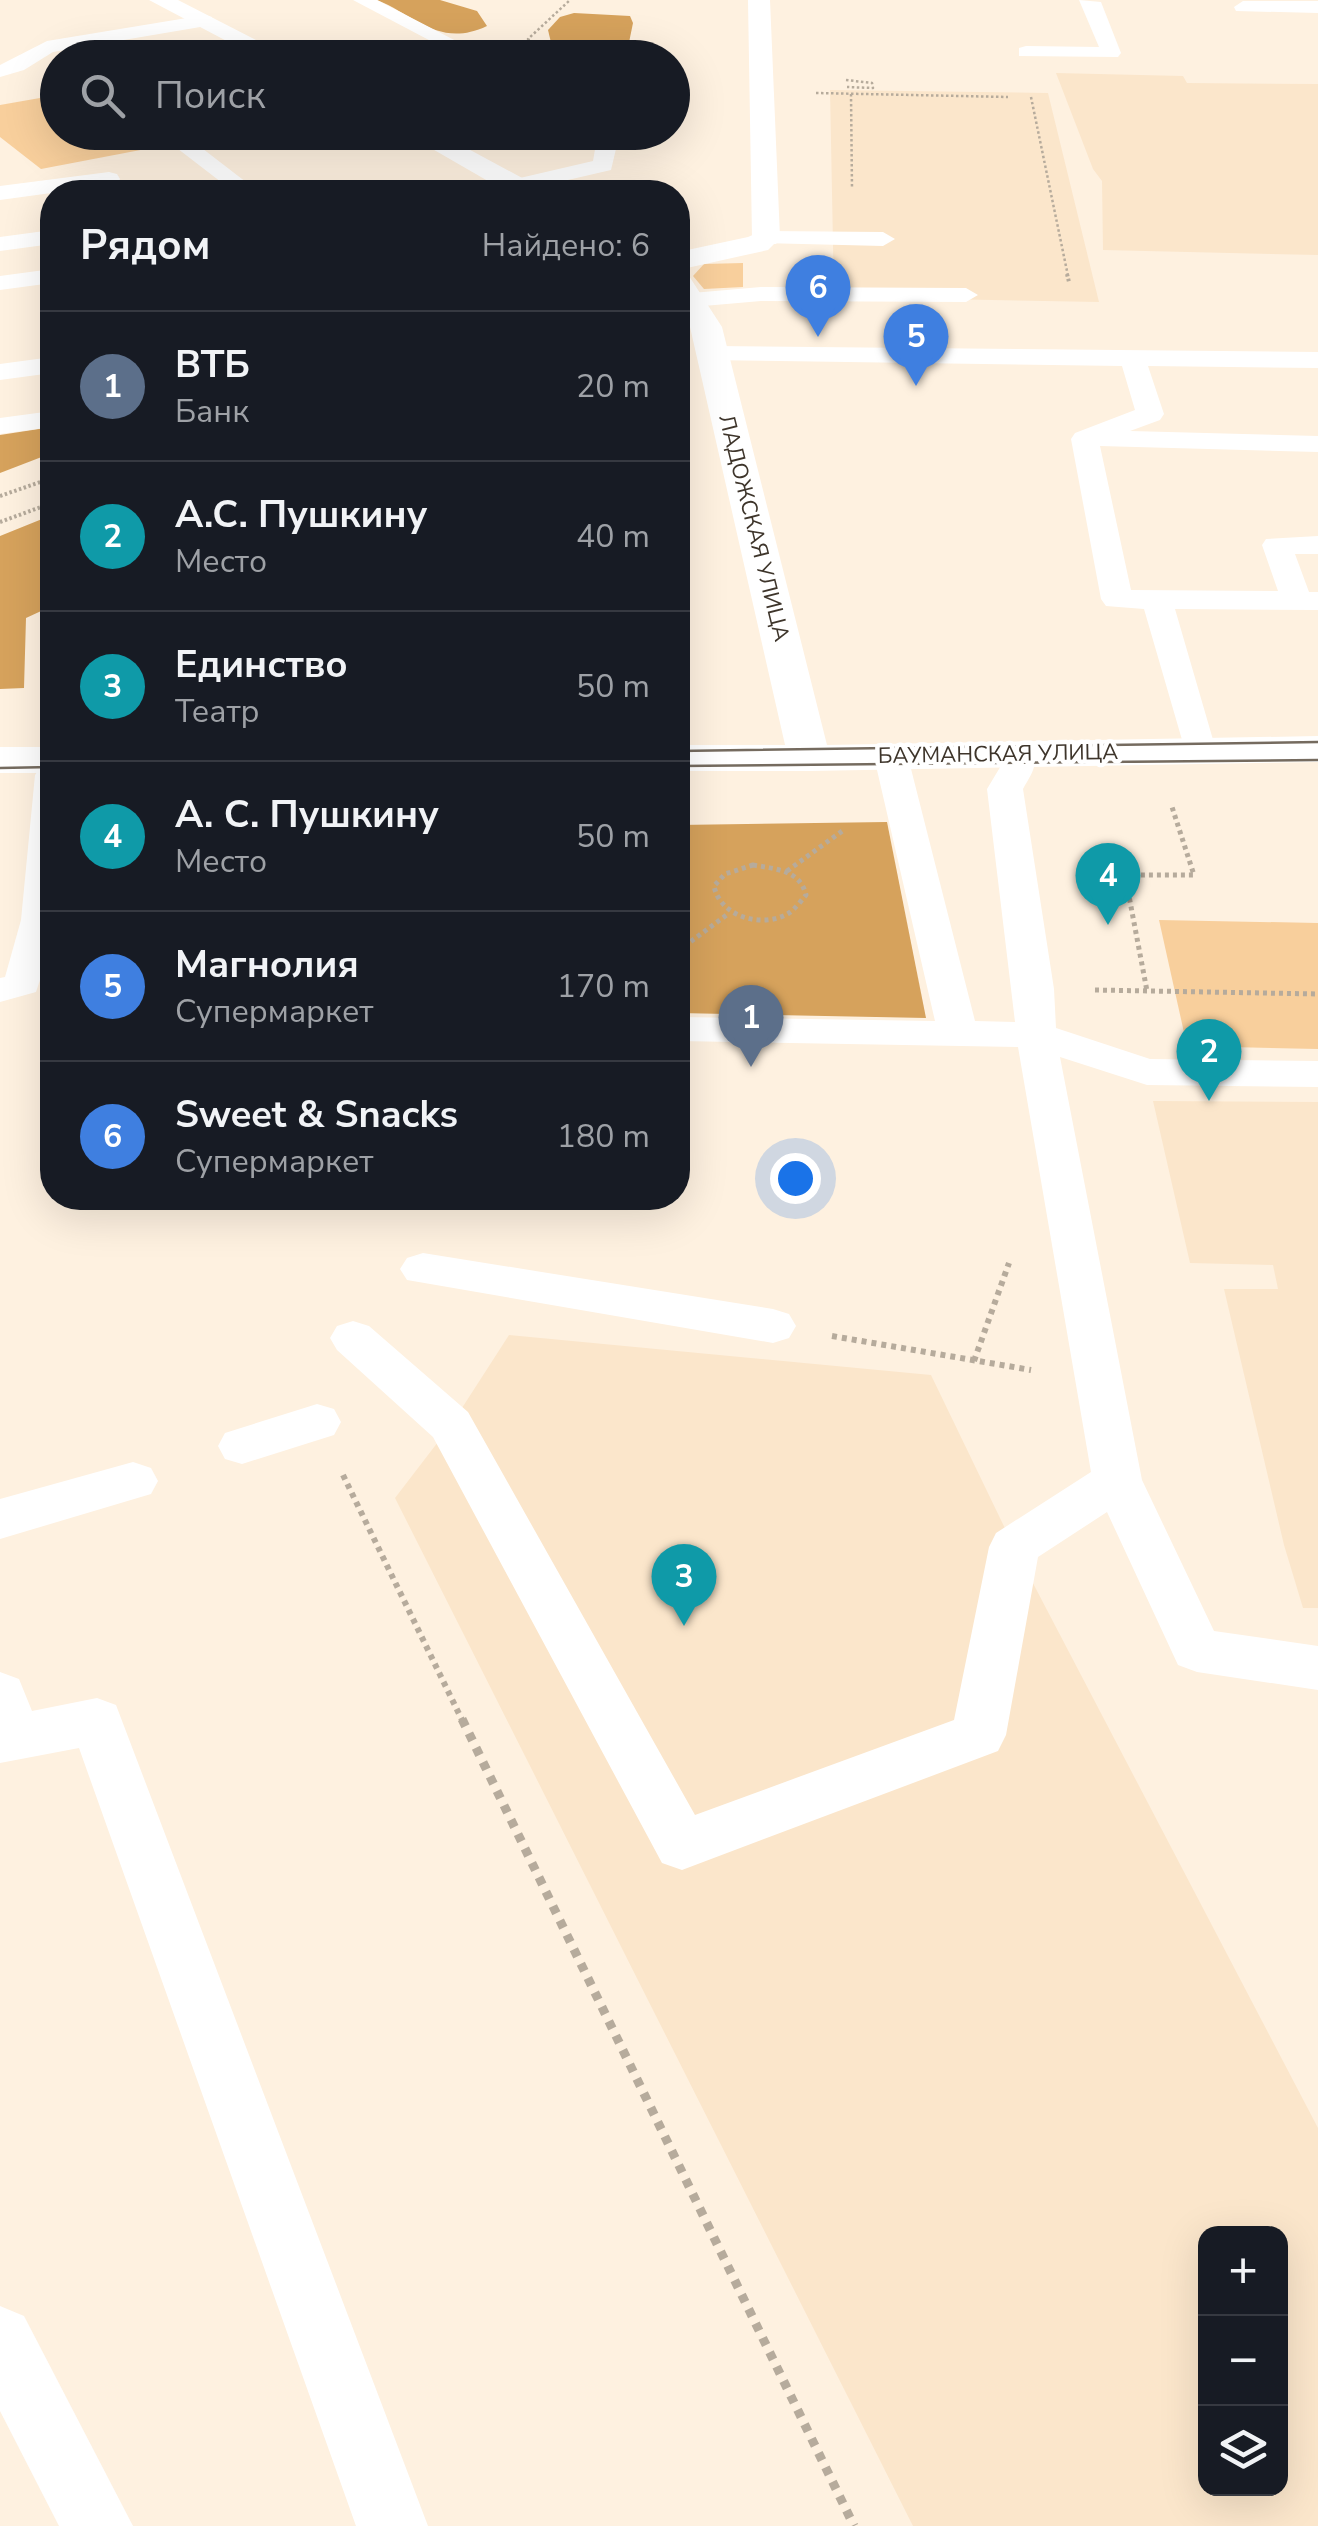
<!DOCTYPE html>
<html lang="ru">
<head>
<meta charset="utf-8">
<style>
	:root { --surface:#171b24; --page:#242831; --text:#f1f3f6; --muted:#9ea1a6; --line:#363941; --accent:#8c9099 }
	body { margin:0; font-family:"Nunito Sans",sans-serif; background:var(--page); color:var(--text) }
	.controls { position:absolute; right:30px; bottom:30px; display:grid; overflow:hidden; border-radius:20px; box-shadow:0 10px 40px #0002 }
	.controls button { width:90px; height:90px; display:grid; place-items:center; padding:0; border:0; border-bottom:2px solid var(--line); background:var(--surface); color:var(--text); font:50px sans-serif }
	.you { position:absolute; left:795px; top:1178px; width:35px; height:35px; margin:-25px; border:8px solid #fff; border-radius:50%; background:#1a73e8; box-shadow:0 0 0 15px #1a73e833 }
	.badge { display:grid; place-items:center; width:65px; height:65px; border-radius:50%; background:var(--accent); color:#fff; font-size:32px; font-weight:700 }
	.pin { position:absolute; translate:-50% -82px; filter:drop-shadow(0 2px 5px #0008) }
	.pin::after { content:''; position:absolute; top:52px; width:35px; height:30px; background:inherit; clip-path:polygon(0 0,100% 0,50% 100%) }
	.list { margin:0; padding:0; list-style:none }
	h2 { display:flex; justify-content:space-between; align-items:center; height:130px; margin:0; padding:0 40px; font-size:42px }
	h2 small { font-size:32px; font-weight:400; color:var(--muted) }
	.list li { display:grid; grid-template-columns:65px 1fr auto; gap:30px; align-items:center; box-sizing:border-box; height:150px; padding:0 40px; border-top:2px solid var(--line) }
	.list b { display:block; font-size:38px; white-space:nowrap }
	.list p { margin:0; font-size:32px; white-space:nowrap; color:var(--muted) }
	.list em { font-size:32px; font-style:normal; color:var(--muted) }
	.icon { flex:none; width:55px; height:55px; fill:none; stroke:currentColor; stroke-width:2; stroke-linecap:round; stroke-linejoin:round }
	.map { position:relative; flex:none; width:1318px; height:2526px; overflow:hidden }
	.search { position:absolute; background:var(--surface); box-shadow:0 10px 40px #0002; left:40px; top:40px; width:650px; height:110px; display:flex; align-items:center; gap:25px; box-sizing:border-box; padding:0 35px; border-radius:55px; color:var(--muted); font-size:38px }
	.panel { position:absolute; background:var(--surface); box-shadow:0 10px 40px #0002; left:40px; top:180px; width:650px; height:1030px; border-radius:40px }
	.map>svg:first-child { display:block }
</style>
</head>
<body>
<div class="map">
<svg width="1318" height="2526" viewBox="0 0 1318 2526">
	<rect width="100%" height="100%" fill="#fef1e0"/>
	<!-- built -->
	<g fill="#fbe6cb" fill-rule="evenodd">
		<polygon points="1056,73 1183,76 1187,83 1318,84 1318,255 1103,250 1102,181 1093,169"/>
		<polygon points="830,90 1048,93 1099,302 834,297"/>
		<polygon points="1153,1101 1318,1102 1318,1608 1303,1608 1284,1545 1224,1289 1278,1289 1273,1265 1190,1263"/>
		<path d="M 509,1335 L 931,1375 L 1014,1547 L 1318,2128 L 1318,2526 L 913,2526 L 395,1498 L 451,1425 ZM 1206,2234 L 1280,2234 L 1280,2488 L 1206,2488 Z"/>
	</g>
	<!-- green -->
	<g fill="#f8cf9c">
		<polygon points="57,95 58,132 129,133 151,148 41,169 0,137 0,105"/>
		<polygon points="743,263 743,287 704,289 693,276 704,264"/>
		<polygon points="1159,920 1318,923 1318,1049 1187,1046"/>
	</g>
	<!-- forest -->
	<g fill="#d6a25c">
		<path d="M 377,0 L 440,0 L 477,11 L 487,26 C 440,48 418,17 377,0 Z"/>
		<polygon points="574,13 630,16 633,23 626,57 554,55 548,30 560,17"/>
		<polygon points="52,427 52,453 0,473 0,435"/>
		<polygon points="52,515 52,606 26,618 24,688 0,689 0,536"/>
		<polygon points="887,822 926,1018 678,1013 678,825"/>
	</g>
	<g fill="none" stroke-linecap="round" stroke-linejoin="round">
		<!-- path-far4 -->
		<g stroke="#b6ab9c" stroke-width="2.5" stroke-dasharray="2.5 2.5" stroke-linecap="butt">
			<polyline points="547,58 528,39 570,0"/>
			<polyline points="846,80 872,83 873,88 847,87"/>
			<polyline points="816,93 1008,97"/>
			<polyline points="851,94 852,188"/>
			<polyline points="1031,97 1068,276"/>
		</g>
		<!-- path-far3 -->
		<g stroke="#b6ab9c" stroke-width="4" stroke-dasharray="2.5 2.5" stroke-linecap="butt">
			<polyline points="1067,274 1069,282"/>
			<polyline points="0,496 52,478"/>
			<polyline points="0,522 52,503"/>
		</g>
		<!-- path-far2 -->
		<g stroke="#b6ab9c" stroke-width="5" stroke-dasharray="4 4" stroke-linecap="butt">
			<path d="M 753,865 C 776,869 800,870 806,895 C 801,901 795,909 789,913 C 763,929 720,917 714,886 L 725,874 Z"/>
			<polyline points="1082,869 1083,875 1194,875 1172,807"/>
			<polyline points="787,871 845,829"/>
			<polyline points="1125,875 1147,991"/>
			<polyline points="678,951 728,914"/>
			<polyline points="1095,990 1318,994"/>
		</g>
		<!-- path-far1 -->
		<g stroke="#b6ab9c" stroke-width="6" stroke-dasharray="5 5" stroke-linecap="butt">
			<polyline points="832,1336 1031,1370"/>
			<polyline points="974,1361 1009,1263"/>
			<polyline points="343,1475 463,1722"/>
		</g>
		<!-- path -->
		<polyline stroke="#b6ab9c" stroke-width="9" stroke-dasharray="8 8" stroke-linecap="butt" points="462,1719 854,2526"/>
		<!-- service -->
		<g fill="#fff" fill-rule="evenodd">
			<polygon points="353,0 377,0 489,58 463,58"/>
			<polygon points="1079,0 1101,2 1121,53 1118,57 1019,56 1019,48 1026,46 1099,47"/>
			<polygon points="1243,1 1318,1 1318,13 1236,11 1234,7"/>
			<polygon points="205,15 212,17 212,25 53,52 24,70 0,77 0,65 47,41"/>
			<polygon points="156,132 181,132 259,192 234,192"/>
			<polygon points="598,132 620,132 611,170 516,192 504,186 507,181 593,161"/>
			<polygon points="109,172 117,174 120,179 117,184 0,200 0,186"/>
			<polygon points="52,230 52,244 0,251 0,237"/>
			<polygon points="766,231 883,232 895,239 883,246 758,243 754,238"/>
			<polygon points="52,269 52,283 0,290 0,276"/>
			<polygon points="761,287 966,288 978,295 966,302 761,301 692,307 680,300 692,293"/>
			<polygon points="712,346 1318,352 1318,368 1148,366 1164,414 1160,420 1130,431 1318,436 1318,452 1100,446 1131,590 1278,591 1262,545 1266,539 1318,536 1318,554 1295,554 1309,592 1318,592 1318,610 1175,609 1216,750 1211,757 1199,760 1187,757 1144,609 1106,606 1101,599 1071,439 1075,433 1135,410 1122,366 703,360 699,354 703,348"/>
			<polygon points="52,357 52,373 0,380 0,364"/>
			<polygon points="52,411 52,427 0,434 0,418"/>
			<path d="M 1018,744 L 1030,747 C 1041,763 1031,774 1023,789 L 1054,989 L 1056,1028 L 1150,1059 L 1318,1061 L 1318,1087 L 1147,1085 L 1060,1057 L 1142,1480 L 1214,1631 L 1318,1646 L 1318,1690 L 1197,1672 L 1178,1665 L 1107,1512 L 1038,1557 L 1006,1735 L 998,1751 L 682,1870 L 662,1863 L 433,1437 L 337,1350 L 330,1338 L 337,1326 L 353,1321 L 369,1326 L 468,1412 L 695,1815 L 954,1720 L 989,1547 L 996,1533 L 1091,1472 L 1018,1047 L 678,1041 L 678,1017 L 935,1021 L 874,757 L 879,750 L 891,747 L 903,750 L 908,757 L 975,1021 L 1015,1022 L 987,789 L 1002,764 L 1001,754 L 1006,747 Z"/>
			<polygon points="52,765 52,944 36,992 0,1002 0,978 5,977 21,920 35,775 40,768"/>
			<polygon points="423,1253 773,1309 789,1314 796,1326 789,1338 773,1343 407,1280 400,1269 407,1258"/>
			<polygon points="317,1404 334,1409 341,1422 334,1435 242,1464 225,1459 218,1446 225,1433"/>
			<polygon points="133,1462 151,1468 158,1481 151,1494 0,1539 0,1499"/>
			<polygon points="0,1672 19,1679 32,1711 97,1698 116,1705 428,2526 356,2526 79,1748 0,1763"/>
			<polygon points="0,2306 24,2316 133,2526 59,2526 0,2411"/>
		</g>
		<!-- pedestrian -->
		<polygon fill="#fff" fill-rule="evenodd" points="748,0 770,0 780,238 776,244 756,244 752,238"/>
		<!-- minor -->
		<g fill="#fff" fill-rule="evenodd">
			<polygon points="766,229 776,232 780,238 768,250 678,270 678,252 748,237"/>
			<polygon points="678,745 809,745 824,749 830,758 824,767 809,771 678,771"/>
			<rect x="0" y="747" width="52" height="26"/>
		</g>
		<!-- tertiary -->
		<g fill="#fff" fill-rule="evenodd">
			<polygon points="149,0 178,0 291,58 259,58"/>
			<polygon points="403,132 437,132 537,186 541,192 507,192"/>
			<polygon points="678,273 689,276 722,327 827,745 1318,736 1318,762 809,771 794,767 788,758 690,327 678,302"/>
		</g>
		<!-- tram -->
		<g stroke="#756b5f" stroke-width="2.5">
			<polyline points="678,751 1318,742"/>
			<polyline points="678,766 1318,760"/>
			<polyline points="0,768 52,767"/>
		</g>
	</g>
	<g text-anchor="middle" dominant-baseline="central" stroke-width="9" stroke-linejoin="round" paint-order="stroke">
		<!-- far-street labels -->
		<g font-size="22" fill="#3e352b" stroke="#fff">
			<text transform="translate(754 528) rotate(76)">ЛАДОЖСКАЯ УЛИЦА</text>
			<text transform="translate(998 754) rotate(-1)">БАУМАНСКАЯ УЛИЦА</text>
		</g>
	</g>
</svg>
<div class="controls">
<button>+</button>
<button>−</button>
<button><svg class="icon" aria-label="layers" viewBox="0 0 24 24"><path d="M12 4l9 5-9 5-9-5zM3 14l9 5 9-5"/></svg></button>
</div>
<div class="you"></div>
<div class="pin badge" style="left:751px;top:1067px;background:#5c6f8a">1</div>
<div class="pin badge" style="left:1209px;top:1101px;background:#0f9aa8">2</div>
<div class="pin badge" style="left:684px;top:1626px;background:#0f9aa8">3</div>
<div class="pin badge" style="left:1108px;top:925px;background:#0f9aa8">4</div>
<div class="pin badge" style="left:916px;top:386px;background:#3f7fe0">5</div>
<div class="pin badge" style="left:818px;top:337px;background:#3f7fe0">6</div>
<div class="search"><svg class="icon" aria-label="search" viewBox="0 0 24 24"><circle cx="10" cy="10" r="6"/><path d="M15 15l6 6"/></svg>Поиск</div>
<section class="panel">
<h2>Рядом<small>Найдено: 6</small></h2>
<ul class="list">
<li><span class="badge" style="background:#5c6f8a">1</span><div><b>ВТБ</b><p>Банк</p></div><em>20 m</em></li>
<li><span class="badge" style="background:#0f9aa8">2</span><div><b>А.С. Пушкину</b><p>Место</p></div><em>40 m</em></li>
<li><span class="badge" style="background:#0f9aa8">3</span><div><b>Единство</b><p>Театр</p></div><em>50 m</em></li>
<li><span class="badge" style="background:#0f9aa8">4</span><div><b>А. С. Пушкину</b><p>Место</p></div><em>50 m</em></li>
<li><span class="badge" style="background:#3f7fe0">5</span><div><b>Магнолия</b><p>Супермаркет</p></div><em>170 m</em></li>
<li><span class="badge" style="background:#3f7fe0">6</span><div><b>Sweet &amp; Snacks</b><p>Супермаркет</p></div><em>180 m</em></li>
</ul>
</section>
</div>
</body>
</html>
